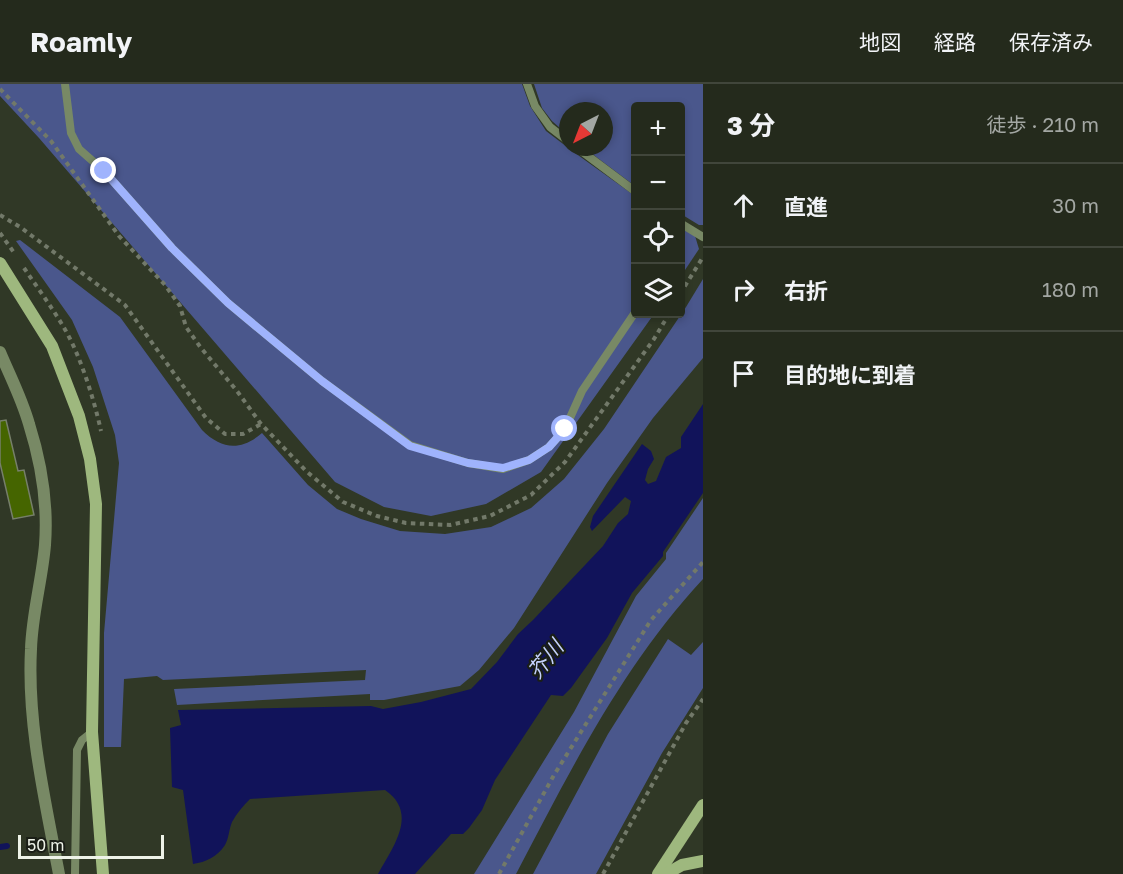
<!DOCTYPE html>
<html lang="ja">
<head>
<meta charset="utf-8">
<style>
	:root { --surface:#242a1c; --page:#2c3225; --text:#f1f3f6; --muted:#a3a7a3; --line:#41463b }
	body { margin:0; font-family:"Golos Text","Noto Sans JP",sans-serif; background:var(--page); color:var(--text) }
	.controls { position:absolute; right:18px; top:18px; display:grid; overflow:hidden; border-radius:6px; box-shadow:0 3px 9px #0003 }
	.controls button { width:54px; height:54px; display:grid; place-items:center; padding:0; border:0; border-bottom:2px solid var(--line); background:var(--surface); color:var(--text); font:30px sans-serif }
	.compass { position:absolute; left:559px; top:18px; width:54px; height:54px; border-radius:50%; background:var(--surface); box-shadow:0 3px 9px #0003; rotate:222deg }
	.scale { position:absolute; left:18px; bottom:15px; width:146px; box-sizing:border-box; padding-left:6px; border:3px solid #eef3e8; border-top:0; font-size:16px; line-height:21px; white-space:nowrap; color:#eef3e8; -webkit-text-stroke:4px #1a1e16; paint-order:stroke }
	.stop { position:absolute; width:18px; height:18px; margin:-14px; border:4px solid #9fb3fd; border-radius:50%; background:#fff }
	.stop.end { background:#9fb3fd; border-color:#fff; box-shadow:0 2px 6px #0008 }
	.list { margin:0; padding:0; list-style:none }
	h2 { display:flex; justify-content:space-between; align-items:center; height:78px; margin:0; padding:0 24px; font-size:26px }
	h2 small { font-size:20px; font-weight:400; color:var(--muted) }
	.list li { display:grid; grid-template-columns:39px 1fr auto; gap:18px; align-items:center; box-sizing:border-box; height:84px; padding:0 24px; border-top:2px solid var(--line) }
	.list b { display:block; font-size:22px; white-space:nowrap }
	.list em { font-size:20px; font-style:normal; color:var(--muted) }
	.icon { flex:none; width:33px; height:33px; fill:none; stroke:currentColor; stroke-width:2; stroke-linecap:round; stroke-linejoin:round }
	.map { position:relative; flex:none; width:703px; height:790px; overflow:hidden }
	header { display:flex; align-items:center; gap:36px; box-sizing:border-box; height:84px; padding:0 30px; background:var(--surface); border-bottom:2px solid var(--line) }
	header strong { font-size:28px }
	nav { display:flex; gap:33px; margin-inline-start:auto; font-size:21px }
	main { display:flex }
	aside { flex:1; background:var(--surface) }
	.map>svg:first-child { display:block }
</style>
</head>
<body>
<header>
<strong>Roamly</strong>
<nav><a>地図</a><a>経路</a><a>保存済み</a></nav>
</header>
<main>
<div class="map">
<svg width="703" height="790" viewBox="0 0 703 790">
	<rect width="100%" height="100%" fill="#303826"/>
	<!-- green -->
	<g fill="#4a578c">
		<polygon points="0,0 522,0 530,22 546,47 575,69 635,112 636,230 654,230 541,388 486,420 431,432 384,423 335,398 39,54 0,12"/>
		<polygon points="534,0 703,0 703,141 699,141 681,130 680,22 636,22 635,102 583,63 604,63 604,27 568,27 568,51 552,37 542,24"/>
		<polygon points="681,142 695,152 699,165 681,192"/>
		<path d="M 20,156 L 120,233 L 202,346 C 222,366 241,367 262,349 L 308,401 L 337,425 L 361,435 L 400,447 L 445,450 L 491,443 L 531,424 L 564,395 L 604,345 L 686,223 L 703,195 L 703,274 L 653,334 L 607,399 L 514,544 L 479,586 L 460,602 L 384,616 L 370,616 L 370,610 L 177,621 L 174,605 L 365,596 L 366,586 L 163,596 L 157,592 L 124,595 L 121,663 L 104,663 L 104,549 L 119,379 L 115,351 L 93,283 L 72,236 L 16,157 Z"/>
		<path d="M 703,414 L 703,495 C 623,581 570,687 516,790 L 474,790 L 574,628 L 636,512 L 666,475 L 666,469 Z"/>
		<polygon points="668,555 691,571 703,558 703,604 662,669 596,790 533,790 608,650"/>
	</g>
	<!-- water -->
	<path fill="#11135a" d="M 703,320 L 703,409 L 663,468 L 663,472 L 632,509 L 607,554 L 571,604 L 563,612 L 551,611 L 495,696 L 482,726 L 469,744 L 463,750 L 451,750 L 415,790 L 378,790 C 393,763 419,729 385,706 L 250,715 C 243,722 237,729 232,738 C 229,745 229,754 225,761 C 217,773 206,778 193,780 L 183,706 L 172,703 L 170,644 L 181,641 L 178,626 L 371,622 L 383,625 L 421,618 L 471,605 L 497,578 L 518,550 L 533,536 L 603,462 L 618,439 L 628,430 L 631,417 L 625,413 L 592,447 L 590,443 L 593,432 L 642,360 L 651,367 L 654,375 L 648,385 L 645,396 L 648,400 L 656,397 L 666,373 L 681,364 L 681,353 Z"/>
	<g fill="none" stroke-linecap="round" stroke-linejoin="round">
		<!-- stream -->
		<polyline stroke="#11135a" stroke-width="6" points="0,763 7,762"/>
	</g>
	<!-- building -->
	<polygon fill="#456500" stroke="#767f6a" stroke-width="1.5" points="6,336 18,387 24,386 34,431 13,435 0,379 0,337"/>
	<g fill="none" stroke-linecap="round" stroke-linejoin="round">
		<!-- path -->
		<g stroke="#727969" stroke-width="4" stroke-dasharray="4.5 4.5" stroke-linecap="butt">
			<polyline points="0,5 51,57 119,152 165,201 180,222 186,243 201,264 237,307 261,340 306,387 343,418 377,432 406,439 450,441 490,432 531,411 565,378 654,255 669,230"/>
			<polyline points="0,131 20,143 125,221 206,334 225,350 243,350 261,340"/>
			<polyline points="0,149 15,170"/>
			<path d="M 24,184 C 37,203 51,222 63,242 C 80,270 94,315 101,347"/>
			<polyline points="680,210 703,173"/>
			<polyline points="499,790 554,691 651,536 703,478"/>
			<polyline points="603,790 686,639 703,615"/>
		</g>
		<!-- lane -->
		<g stroke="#788965" stroke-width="8">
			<polyline points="65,0 71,49 79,65 104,87 172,164 228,219 322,297 410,361 468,379 503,385 529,376 549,363 565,345 582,307 636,227"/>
			<polyline points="527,0 535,22 550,43 568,57"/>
			<polyline points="576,63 636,108"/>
			<polyline points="680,139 703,153"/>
			<polyline points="75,790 77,666 82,656 92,648"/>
		</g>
		<!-- street -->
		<path stroke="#788965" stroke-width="12" d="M 0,268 C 10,292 22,315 29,340 C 41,378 48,421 45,461 C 42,496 32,530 31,565 C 27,640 45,716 59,790"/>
		<!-- secondary -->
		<g stroke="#9eb87e" stroke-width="12">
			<polyline points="0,179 52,262 79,332 90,375 96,420 92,648 103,790"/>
			<polyline points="658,790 703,721"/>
			<polyline points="666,790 682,781 703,777"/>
		</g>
	</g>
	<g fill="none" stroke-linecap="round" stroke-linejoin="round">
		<!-- route -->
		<polyline stroke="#9fb3fd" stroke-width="8" points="104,87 172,164 228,219 322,297 410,362 468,379 503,384 529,376 549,363 565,345"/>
	</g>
	<g text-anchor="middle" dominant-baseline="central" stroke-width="4.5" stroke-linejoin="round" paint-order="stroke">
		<!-- water labels -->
		<g font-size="21" font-style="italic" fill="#c4d1fc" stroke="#1a1e16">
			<text transform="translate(545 575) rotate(-51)">芥川</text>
		</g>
	</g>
</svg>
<div class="controls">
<button>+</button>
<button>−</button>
<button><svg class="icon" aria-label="locate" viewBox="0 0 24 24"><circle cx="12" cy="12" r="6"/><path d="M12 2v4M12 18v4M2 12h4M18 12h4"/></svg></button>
<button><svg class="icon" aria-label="layers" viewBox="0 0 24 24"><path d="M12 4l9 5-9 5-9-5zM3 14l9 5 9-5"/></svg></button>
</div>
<svg class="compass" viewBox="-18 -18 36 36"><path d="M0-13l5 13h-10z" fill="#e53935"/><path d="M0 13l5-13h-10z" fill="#a3a7a3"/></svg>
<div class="scale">50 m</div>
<div class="stop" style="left:565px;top:345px"></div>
<div class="stop end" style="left:104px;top:87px"></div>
</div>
<aside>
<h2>3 分<small>徒歩 · 210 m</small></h2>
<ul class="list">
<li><svg class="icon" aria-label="ahead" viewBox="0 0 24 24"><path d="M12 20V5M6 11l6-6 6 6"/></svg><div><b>直進</b></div><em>30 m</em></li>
<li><svg class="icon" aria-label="right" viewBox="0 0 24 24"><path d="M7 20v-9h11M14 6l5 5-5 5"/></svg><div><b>右折</b></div><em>180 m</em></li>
<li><svg class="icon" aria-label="arrive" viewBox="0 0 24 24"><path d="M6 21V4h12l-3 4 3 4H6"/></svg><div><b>目的地に到着</b></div></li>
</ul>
</aside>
</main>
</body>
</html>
